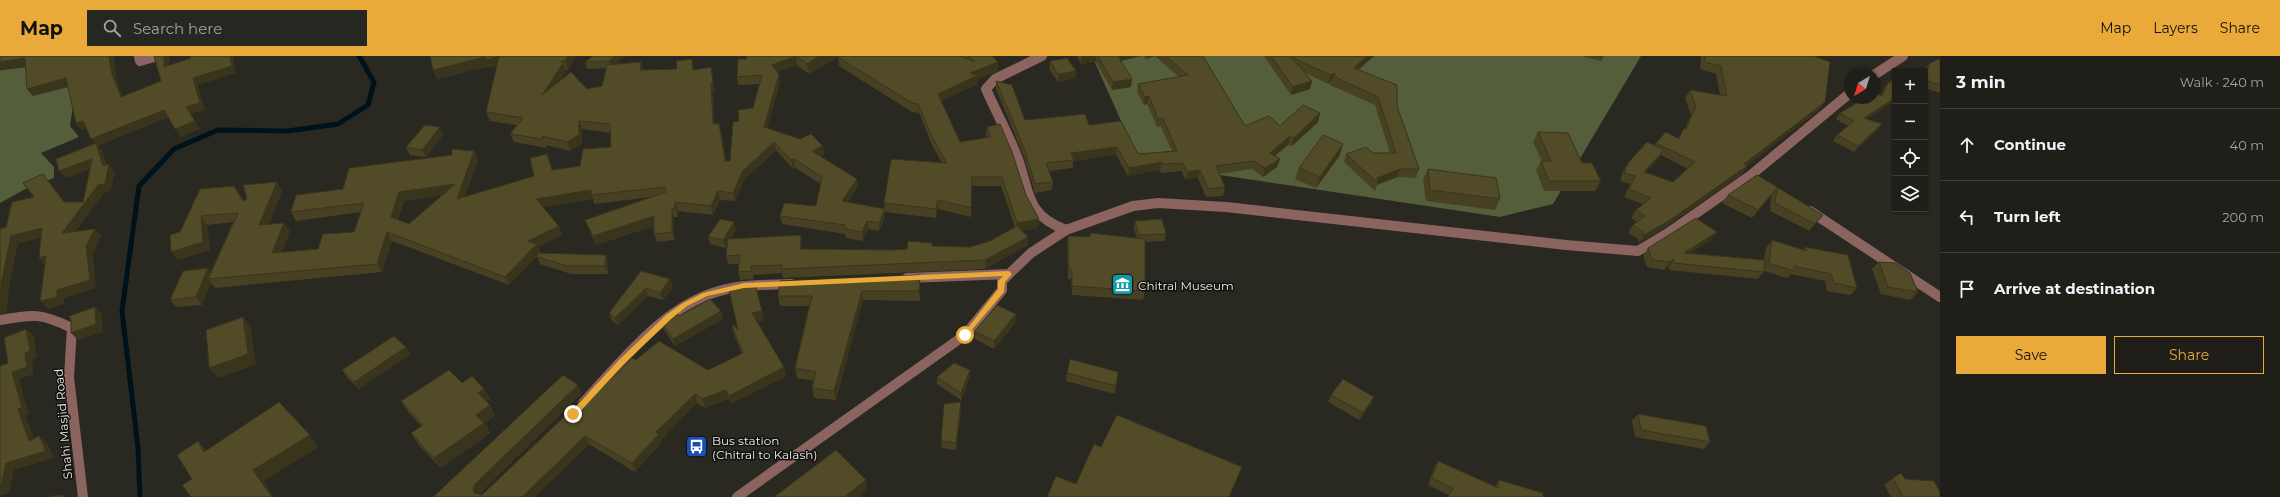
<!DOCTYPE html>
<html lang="en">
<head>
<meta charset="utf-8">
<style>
	:root { --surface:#1f1e19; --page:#272722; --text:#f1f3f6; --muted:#a1a2a2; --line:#3c3c38; --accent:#eaaa39 }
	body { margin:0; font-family:Montserrat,sans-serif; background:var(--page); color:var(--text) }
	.controls { position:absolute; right:12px; top:12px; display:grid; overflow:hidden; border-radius:0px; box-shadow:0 1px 3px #0004 }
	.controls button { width:36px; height:36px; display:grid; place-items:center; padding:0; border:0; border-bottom:1px solid var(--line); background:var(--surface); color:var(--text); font:20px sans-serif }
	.compass { position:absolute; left:1844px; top:12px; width:36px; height:36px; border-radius:50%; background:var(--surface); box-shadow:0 1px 3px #0004; rotate:218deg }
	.stop { position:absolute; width:12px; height:12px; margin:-9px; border:3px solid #eaaa39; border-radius:50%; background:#fff }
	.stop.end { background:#eaaa39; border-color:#fff; box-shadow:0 1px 4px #0008 }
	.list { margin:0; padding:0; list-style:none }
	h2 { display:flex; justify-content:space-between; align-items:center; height:52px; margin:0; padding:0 16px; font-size:17px }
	h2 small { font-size:13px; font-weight:400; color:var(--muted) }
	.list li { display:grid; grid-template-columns:26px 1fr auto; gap:12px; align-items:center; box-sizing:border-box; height:72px; padding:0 16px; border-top:1px solid var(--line) }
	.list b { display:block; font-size:15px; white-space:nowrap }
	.list em { font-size:13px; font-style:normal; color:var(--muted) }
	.actions { display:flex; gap:8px; padding:12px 16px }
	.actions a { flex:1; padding:9px 0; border:1px solid var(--accent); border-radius:0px; text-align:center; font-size:14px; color:var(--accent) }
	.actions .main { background:var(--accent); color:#111 }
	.icon { flex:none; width:22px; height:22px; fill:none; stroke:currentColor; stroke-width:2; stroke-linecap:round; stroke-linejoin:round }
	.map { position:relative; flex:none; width:1940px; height:441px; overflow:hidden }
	header { display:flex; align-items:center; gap:24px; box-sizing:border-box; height:56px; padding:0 20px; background:var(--accent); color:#111 }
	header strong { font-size:19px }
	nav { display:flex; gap:22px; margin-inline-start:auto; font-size:14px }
	.search { width:280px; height:36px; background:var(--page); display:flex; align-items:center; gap:10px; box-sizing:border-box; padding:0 14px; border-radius:0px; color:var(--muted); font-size:15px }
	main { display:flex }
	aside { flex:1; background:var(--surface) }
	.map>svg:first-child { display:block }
</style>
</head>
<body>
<header>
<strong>Map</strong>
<div class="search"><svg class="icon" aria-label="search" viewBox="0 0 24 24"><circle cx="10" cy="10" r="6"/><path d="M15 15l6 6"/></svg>Search here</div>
<nav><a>Map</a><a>Layers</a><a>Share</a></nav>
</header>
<main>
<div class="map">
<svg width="1940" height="441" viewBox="0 0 1940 441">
	<rect width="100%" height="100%" fill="#292821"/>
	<!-- forest -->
	<g fill="#555e3b">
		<polygon points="1092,0 1641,0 1553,148 1500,161 1140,107"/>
		<polygon points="80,5 70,70 79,81 41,97 54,111 54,122 29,131 0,147 0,14"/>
	</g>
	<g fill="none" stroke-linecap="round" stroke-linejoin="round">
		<!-- stream -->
		<polyline stroke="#001219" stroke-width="5" points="140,441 138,392 122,255 139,130 174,93 218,74 288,75 338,68 368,49 374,26 359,0"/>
		<!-- minor -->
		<g stroke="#8b6460" stroke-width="10">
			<polyline points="139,0 140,5 158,0"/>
			<path d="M 1042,0 L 995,23 L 986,33 C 996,56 1009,79 1018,103 C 1030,137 1026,159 1066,174"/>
			<polyline points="1874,19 1903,0"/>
			<polyline points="1810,155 1940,241"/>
			<polyline points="907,222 1009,218 1031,197 1066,174 1133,150 1158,147 1226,151 1566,189 1638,195 1668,177 1751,119 1850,37"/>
			<path d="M 0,264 C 34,258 41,257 72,272 L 69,321 L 83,441"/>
			<path d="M 583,347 C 623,304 666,246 727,233 C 748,228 770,229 791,228"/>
			<polyline points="737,441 965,279 1002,234 1002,225 1009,218"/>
		</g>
	</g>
	<!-- wall -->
	<g fill="#474022" fill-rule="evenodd">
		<path d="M 430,0 L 576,0 L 568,14 L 565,14 L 566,16 L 561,23 L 587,33 L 602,30 L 607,12 L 587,13 L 585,6 L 625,0 L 615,8 L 641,6 L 643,14 L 694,14 L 711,11 L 715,36 L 713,36 L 714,67 L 721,76 L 726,105 L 730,105 L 739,65 L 753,52 L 760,28 L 738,29 L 737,21 L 795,10 L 777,16 L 780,27 L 767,72 L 800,83 L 823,90 L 824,98 L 820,100 L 857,123 L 858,131 L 848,146 L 885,162 L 879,175 L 868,173 L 863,185 L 846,182 L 845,178 L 782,168 L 780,160 L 816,150 L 821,128 L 795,112 L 793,113 L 776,94 L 744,124 L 735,145 L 720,144 L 713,159 L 678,155 L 678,161 L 674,161 L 674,184 L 657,186 L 654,178 L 654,170 L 596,189 L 585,164 L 652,141 L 594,148 L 593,143 L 543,151 L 562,179 L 538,191 L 540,196 L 540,197 L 608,207 L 608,218 L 571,218 L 540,208 L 537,201 L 537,200 L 509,229 L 392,185 L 382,216 L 215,232 L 211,227 L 202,249 L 176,251 L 170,244 L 208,212 L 211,216 L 233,166 L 207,169 L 210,194 L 178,204 L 180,176 L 200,133 L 240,139 L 244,145 L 282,135 L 269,168 L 290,175 L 282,196 L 318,193 L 354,176 L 361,156 L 296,165 L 291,156 L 343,133 L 478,104 L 465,141 L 534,120 L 547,98 L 553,114 L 580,110 L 611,91 L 611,77 L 582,73 L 582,88 L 570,95 L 546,89 L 546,92 L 514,86 L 510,78 L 517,69 L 490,65 L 486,56 L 497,10 L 490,12 L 489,10 L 437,23 ZM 443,139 L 409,168 L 398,164 L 404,145 Z"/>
		<polygon points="795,0 992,0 998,15 978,23 978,28 941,45 960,86 987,81 986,79 987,71 1039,163 1038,172 1021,175 1028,189 985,213 783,222 782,217 753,219 754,223 740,224 738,216 739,208 728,208 726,200 727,188 725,192 710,188 708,181 736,174 730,183 801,179 802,188 802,193 893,194 907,193 932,187 932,190 970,191 990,185 1015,171 1001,130 972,130 971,161 938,153 936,162 885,156 884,147 942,107 932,89 919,57 912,56 839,10 838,1 809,18 796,9"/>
		<polygon points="1077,0 1141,0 1121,5 1131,31 1112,34 1096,6 1081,8"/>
		<polygon points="1143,0 1203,0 1245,70 1280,70 1320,57 1318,66 1292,90 1288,89 1275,100 1280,103 1277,111 1263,121 1252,113 1219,118 1225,131 1223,140 1206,141 1198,122 1186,124 1181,115 1161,117 1160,114 1128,120 1116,99 1073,105 1073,112 1049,115 1053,126 1052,134 1035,137 1024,101 996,33 996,25 1025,64 1089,69 1138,98 1172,95 1161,71 1157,71 1147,48 1144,49 1137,36 1138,28 1179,21 1155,0 1146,3"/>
		<polygon points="1264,0 1374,0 1358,14 1397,50 1419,113 1415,122 1397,121 1377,129 1375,135 1344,106 1346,98 1373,97 1390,97 1375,49 1330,29 1331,26 1328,28 1305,17 1310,33 1291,39"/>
		<polygon points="1581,0 1604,0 1601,5"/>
		<path d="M 1701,0 L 1814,0 L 1819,54 L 1747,109 L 1747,110 L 1742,118 L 1664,172 L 1639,187 L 1638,183 L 1628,177 L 1633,169 L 1637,166 L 1631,162 L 1636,154 L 1643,148 L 1624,141 L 1630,128 L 1620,125 L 1623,115 L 1628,107 L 1654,90 L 1656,87 L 1678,82 L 1684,72 L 1685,73 L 1691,59 L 1685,42 L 1690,34 L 1720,39 L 1716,18 L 1700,13 ZM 1661,99 L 1688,113 L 1673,126 L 1646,116 L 1659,102 Z"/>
		<polygon points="1940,2 1940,37 1925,32 1925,15 1923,15 1929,8"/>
		<polygon points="1050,5 1076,15 1075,22 1058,26 1049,13"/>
		<polygon points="1893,24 1867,63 1882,68 1878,74 1854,96 1833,85 1837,79 1848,70 1836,63 1840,57 1881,39 1884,32 1888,27"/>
		<polygon points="1538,76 1582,107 1601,125 1595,135 1544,135 1536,114 1541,105 1542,105 1533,86"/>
		<polygon points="443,79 426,101 410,99 406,91"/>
		<polygon points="1340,99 1316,132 1295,123 1299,112"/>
		<polygon points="1428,113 1500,143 1495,154 1426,145 1423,124"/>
		<polygon points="1757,119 1823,159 1809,175 1770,155 1771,140 1752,162 1722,147 1728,139"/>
		<polygon points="1135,165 1166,178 1165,185 1145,186 1145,235 1143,244 1072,239 1071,223 1068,223 1067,189 1068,180 1137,183 1134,173"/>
		<polygon points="1712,183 1689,197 1764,204 1766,192 1772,184 1802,194 1805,191 1857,232 1850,239 1827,235 1825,225 1791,218 1787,222 1764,215 1758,223 1669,214 1669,211 1664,214 1647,211 1643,200 1648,192"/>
		<polygon points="1879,206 1918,236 1910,244 1881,238 1872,213"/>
		<polygon points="641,215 670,223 673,231 663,244 648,240 618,269 612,265 609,257"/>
		<polygon points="920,229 920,245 863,244 836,344 814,342 812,332 814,325 797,322 795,312 809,250 780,250 778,240"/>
		<polygon points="729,234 764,264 757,266 784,311 786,320 731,348 729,343 705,352 697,347 661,384 662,386 635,416 589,388 535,441 433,441 582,337 481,436 480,439 481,439 484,437 594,339 636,304 708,314 742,298 734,279 732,270 738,274"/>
		<polygon points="721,255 723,263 675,290 664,274 661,266 679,260"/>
		<polygon points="1016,266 994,293 975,283 975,275"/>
		<polygon points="411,298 359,333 347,322 342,314"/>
		<polygon points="1067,317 1116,330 1115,338 1066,325"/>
		<polygon points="937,321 970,321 961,344 937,328"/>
		<polygon points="462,327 484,333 490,343 486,346 490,349 495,360 485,367 490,377 441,412 418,388 411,377 421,370 408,356 401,345"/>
		<polygon points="1331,339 1371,348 1359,364 1328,346"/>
		<polygon points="961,353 956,394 942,392 941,385"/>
		<polygon points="1638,358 1710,386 1704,393 1635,381 1632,365"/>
		<polygon points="1438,405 1495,430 1499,424 1543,441 1448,441 1449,439 1428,429 1434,412"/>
		<polygon points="1893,422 1905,423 1940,441 1891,441 1884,429"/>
	</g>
	<!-- shaded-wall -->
	<g fill="#39341c">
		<polygon points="109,0 115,0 114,0 117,25 126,48 121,41 112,18"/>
		<polygon points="164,0 169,0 169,18 164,11"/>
		<polygon points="230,0 235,0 233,1 236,17 198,29 205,54 191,58 200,73 181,81 175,73 186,51 193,22"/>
		<polygon points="500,0 503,8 490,12 487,4"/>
		<polygon points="568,0 576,0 568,14 565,5"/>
		<polygon points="615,0 625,0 611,12 609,5"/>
		<polygon points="820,0 839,0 809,18 807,8"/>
		<polygon points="1082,0 1096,0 1096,6 1081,8"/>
		<polygon points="1117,0 1141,0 1116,6"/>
		<polygon points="1147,0 1155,0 1146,3"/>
		<polygon points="1367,0 1374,0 1351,20 1354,12"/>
		<polygon points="485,1 489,10 437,23 433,14"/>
		<polygon points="794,1 795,10 773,17 772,9"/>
		<polygon points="25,2 30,10 1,14 0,12 0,6"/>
		<polygon points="641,6 643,15 640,14"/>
		<polygon points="998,6 998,15 978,23 978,28 938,46 938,38 970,17"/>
		<polygon points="563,7 566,16 546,48 542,39"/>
		<polygon points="711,11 715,36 713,36 715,76 713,68 711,27"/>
		<polygon points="1076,15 1075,22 1058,26 1058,18"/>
		<polygon points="1336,17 1333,20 1331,26 1328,28 1330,19"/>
		<polygon points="779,18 780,27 765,80 764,71"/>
		<polygon points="66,22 72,30 33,40 27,33"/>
		<polygon points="1132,23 1131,31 1112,34 1113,26"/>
		<polygon points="1312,25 1310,33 1291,39 1293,31"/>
		<polygon points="1149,40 1147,48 1144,49 1145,41"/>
		<polygon points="1895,42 1895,45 1860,68 1864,62"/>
		<polygon points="1825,46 1819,54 1739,116 1744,108"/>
		<polygon points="164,54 169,61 98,90 102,94 108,113 109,108 115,116 111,135 104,137 69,184 62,177 108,115 103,110 97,90 91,83"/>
		<polygon points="1320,57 1318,66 1292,90 1294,82"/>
		<polygon points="83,65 89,72 81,74 76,67"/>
		<polygon points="579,65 582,73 582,88 570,95 567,86"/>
		<polygon points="719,67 721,76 727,114 725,105"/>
		<polygon points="1882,68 1878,74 1854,96 1858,90"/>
		<polygon points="440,71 443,79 426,101 422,94"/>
		<polygon points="1290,80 1288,89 1268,105 1270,97"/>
		<polygon points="774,86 776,94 744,124 735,145 733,137 742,116"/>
		<polygon points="1343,88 1340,99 1316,132 1320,121"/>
		<polygon points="823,90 824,98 813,103 812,95"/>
		<polygon points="1117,91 1116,99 1073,105 1074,104 1071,97"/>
		<polygon points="1664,94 1659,102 1639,124 1644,116"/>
		<polygon points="474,95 478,104 461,152 457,143 460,137 404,145 396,170 391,161 399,136"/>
		<polygon points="92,103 98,110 66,122 59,115"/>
		<polygon points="794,103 795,112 793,113 791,104"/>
		<polygon points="1280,103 1277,111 1263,121 1265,112"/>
		<polygon points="1162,106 1160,114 1128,120 1129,112"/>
		<polygon points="1747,110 1742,118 1664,172 1639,187 1644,179"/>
		<polygon points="1400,113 1397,121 1377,129 1378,127 1377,122"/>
		<polygon points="1200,114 1198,122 1186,124 1188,116"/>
		<polygon points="43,118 49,126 71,154 64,146"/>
		<polygon points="857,123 858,131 843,154 842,145"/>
		<polygon points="277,126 282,135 265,178 259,169"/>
		<polygon points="1777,132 1771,140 1752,162 1758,154"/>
		<polygon points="591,134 591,139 593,143 540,152 536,143"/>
		<polygon points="718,135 720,144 713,159 711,150"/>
		<polygon points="938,144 938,153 936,162 936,153"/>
		<polygon points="675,146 678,155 678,161 675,152"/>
		<polygon points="672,153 674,161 674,184 672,176"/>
		<polygon points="885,153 885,162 879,175 879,167"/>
		<polygon points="201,160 207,169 210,194 178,204 171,196"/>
		<polygon points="654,160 657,169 596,189 593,180"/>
		<polygon points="1039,163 1038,172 1016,176 1017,167"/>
		<polygon points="867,165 868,173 863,185 862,176"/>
		<polygon points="734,166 736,174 725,192 723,184"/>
		<polygon points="284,167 290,175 278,206 272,197"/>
		<polygon points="559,170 562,179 538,191 540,196 509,229 505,221 528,185"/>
		<polygon points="42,172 49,180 18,188 9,231 7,256 0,259 0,240 2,224 11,180"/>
		<polygon points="95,173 101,180 93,198 96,232 64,242 64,248 48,253 40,245 57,234 86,190"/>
		<polygon points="387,176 392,185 382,216 377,208"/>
		<polygon points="1717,176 1712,183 1678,205 1684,197"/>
		<polygon points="801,179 802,188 802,202 800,193"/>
		<polygon points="1028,181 1028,189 985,213 985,204"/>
		<polygon points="606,199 608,207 608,218 605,210"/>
		<polygon points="46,200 46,210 39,202"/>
		<polygon points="1674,203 1669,211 1664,214 1670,206"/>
		<polygon points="208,212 214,220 208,223 211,227 202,249 196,241"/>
		<polygon points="920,219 920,245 919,235"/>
		<polygon points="670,223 673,231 663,244 660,237"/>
		<polygon points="646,232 648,240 618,269 615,262"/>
		<polygon points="862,235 863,244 836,344 834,335"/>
		<polygon points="95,251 102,258 103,276 78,284 71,277"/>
		<polygon points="721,255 723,263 675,290 673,283"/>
		<polygon points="762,255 764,264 754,266 752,257"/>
		<polygon points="1016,258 1016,266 994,293 994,285"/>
		<polygon points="243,261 251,272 256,309 218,322 209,312"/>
		<polygon points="26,273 34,280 37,302 32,304 34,318 19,323 29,358 25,359 37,391 29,385 18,353 12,316 25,297"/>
		<polygon points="406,291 411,298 359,333 354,326"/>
		<polygon points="784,311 786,320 731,348 729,340"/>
		<polygon points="970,314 970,321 961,344 961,337"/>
		<polygon points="578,329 582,337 481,436 479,441 478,441 473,434 475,428"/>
		<polygon points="484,333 490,343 484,348 478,337"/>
		<polygon points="726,334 729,343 705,352 702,343"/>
		<polygon points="695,338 697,347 661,384 662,386 635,416 632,407 656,376"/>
		<polygon points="1374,341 1371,348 1359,364 1363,357"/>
		<polygon points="961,346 961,353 956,394 956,387"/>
		<polygon points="490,349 495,360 485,367 490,377 441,412 434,402 476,359"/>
		<polygon points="310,379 319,391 264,425 274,441 272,441 253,414"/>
		<polygon points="39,380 47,387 54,402 14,414 9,437 0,440 0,430 6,407"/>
		<polygon points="585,380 589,388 535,441 522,441"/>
		<polygon points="198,385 209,397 204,396"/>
		<polygon points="1242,411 1230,441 1229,441"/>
		<polygon points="866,424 867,434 859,441 845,441"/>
	</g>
	<!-- building -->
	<g fill="#524b28" stroke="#39341c" fill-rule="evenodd">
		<polygon points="0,0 109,0 112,18 121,41 161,25 154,0 164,0 164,11 191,2 190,0 230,0 232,10 193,22 200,47 186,51 195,65 175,73 164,54 91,83 83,65 76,67 66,22 27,33 25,2 0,6"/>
		<polygon points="430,0 499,0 487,4 485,1 433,14"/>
		<path d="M 499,0 L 568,0 L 565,5 L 561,5 L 563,7 L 542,39 L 571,16 L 587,33 L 602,30 L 607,9 L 641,6 L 640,14 L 677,13 L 676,5 L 692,3 L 693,14 L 711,11 L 713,27 L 711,27 L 713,68 L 719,67 L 725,105 L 730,105 L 733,66 L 739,65 L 738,54 L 753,52 L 762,19 L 737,21 L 738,3 L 746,3 L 747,0 L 794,0 L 794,1 L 772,9 L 779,18 L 764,71 L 800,83 L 811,78 L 823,90 L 812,95 L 857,123 L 842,145 L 885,153 L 879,167 L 867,165 L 862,176 L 845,173 L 845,169 L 780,160 L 784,147 L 816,150 L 822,121 L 794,103 L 791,104 L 774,86 L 742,116 L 733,137 L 718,135 L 711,150 L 675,146 L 675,152 L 672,153 L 672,176 L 654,178 L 654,160 L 593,180 L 585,164 L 666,136 L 665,131 L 591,139 L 591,134 L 536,143 L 559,170 L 528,185 L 537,188 L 505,221 L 387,176 L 377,208 L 208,223 L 238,157 L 201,160 L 203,186 L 171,196 L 170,179 L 180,176 L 200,133 L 234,130 L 243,145 L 247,143 L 243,129 L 277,126 L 259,169 L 284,167 L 272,197 L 318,193 L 323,178 L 354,176 L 364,147 L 291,156 L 296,139 L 343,133 L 349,112 L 452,99 L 452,93 L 474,95 L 457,143 L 534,120 L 530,102 L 547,98 L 552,114 L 580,110 L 583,93 L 611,91 L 610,68 L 579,65 L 579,79 L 567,86 L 542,80 L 543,83 L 510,78 L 523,62 L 486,56 ZM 455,128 L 409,168 L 391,161 L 399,136 Z"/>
		<polygon points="593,0 615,0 609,5 585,6"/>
		<polygon points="796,0 820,0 807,8"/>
		<polygon points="839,0 960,0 975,6 968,0 992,0 998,6 970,17 978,19 938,38 960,86 991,81 987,71 1000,68 1012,96 1026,139 1039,163 1017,167 1002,121 972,121 971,152 938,144 936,153 884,147 891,103 947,107 932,81 918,48 912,47 838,1"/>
		<polygon points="1098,0 1118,0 1132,23 1113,26"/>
		<polygon points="1166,0 1203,0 1245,70 1269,60 1280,70 1303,49 1320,57 1294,82 1290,80 1270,97 1280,103 1265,112 1254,105 1216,110 1225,131 1208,133 1200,114 1188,116 1182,107 1163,108 1162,106 1129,112 1117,91 1071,97 1074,104 1046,107 1053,126 1035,128 1024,92 996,25 1012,29 1025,64 1085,58 1089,69 1121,65 1138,98 1177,95 1163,62 1158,63 1149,40 1145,41 1138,28 1188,19"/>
		<polygon points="1271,0 1367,0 1354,12 1397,29 1397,50 1419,113 1400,113 1377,122 1378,127 1346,98 1366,91 1373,97 1396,97 1378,41 1333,20 1336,17 1330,19 1291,1 1312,25 1293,31"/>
		<polygon points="1705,0 1814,0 1830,6 1825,46 1744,108 1747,110 1670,164 1644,179 1643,175 1633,169 1645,160 1636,154 1651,142 1629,133 1635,120 1624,117 1628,107 1647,86 1664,94 1644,116 1673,126 1695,106 1656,87 1666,76 1679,83 1684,72 1686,73 1696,51 1690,34 1727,40 1721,10 1705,6"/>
		<polygon points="1067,2 1076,15 1058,18 1050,5"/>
		<polygon points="1940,2 1940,29 1925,24 1929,8"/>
		<polygon points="1893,24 1895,24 1895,42 1864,62 1882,68 1858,90 1837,79 1854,65 1840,57 1865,42 1874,42 1874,36 1882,40 1888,27"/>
		<polygon points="425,69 440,71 422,94 406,91"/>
		<polygon points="1538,76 1568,77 1582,107 1592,107 1601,125 1549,125 1541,105 1551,105"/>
		<polygon points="1323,79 1343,88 1320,121 1299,112"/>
		<polygon points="96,87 103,110 109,108 105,128 98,129 62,177 95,173 86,190 90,224 57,234 57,241 40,245 46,200 39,202 42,172 11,180 2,224 0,240 0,173 6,171 12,146 34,141 23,127 43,118 64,146 83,146 92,103 59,115 56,103"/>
		<polygon points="1428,113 1496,122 1500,143 1430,134"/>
		<polygon points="1757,119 1823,159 1815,168 1775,147 1777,132 1758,154 1728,139"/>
		<polygon points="1696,162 1717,176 1684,197 1765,204 1764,216 1674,207 1674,203 1670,206 1652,204 1648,192"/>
		<polygon points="720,163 734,166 723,184 708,181"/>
		<polygon points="1162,163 1166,178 1139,179 1135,165"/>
		<polygon points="1017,170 1028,181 985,204 781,213 782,209 751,210 752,215 738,216 740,199 726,200 728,183 801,179 800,193 893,194 907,193 908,185 932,187 932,190 970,191 990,185"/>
		<polygon points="1090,177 1145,183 1145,235 1072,230 1072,214 1069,214 1068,180 1090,181"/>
		<polygon points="1772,184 1807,195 1805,191 1848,199 1857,232 1834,227 1831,218 1794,210 1793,215 1769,207"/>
		<polygon points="538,197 606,199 605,210 568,210 537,201"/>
		<polygon points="1879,206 1896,207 1910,217 1918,236 1888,231"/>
		<polygon points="208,212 196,241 170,244 183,215"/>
		<polygon points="641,215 670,223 660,237 646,232 615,262 609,257"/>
		<polygon points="920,219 919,235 862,235 834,335 812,332 816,316 795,312 812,240 778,240 780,225"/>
		<polygon points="755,227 762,255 752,257 784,311 729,340 726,334 702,343 695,338 656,376 659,378 632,407 585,380 522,441 433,441 563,319 578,329 475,428 473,434 475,437 481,439 484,437 590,336 594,339 632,302 636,304 659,285 708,314 743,297 732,270 734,269 738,274 729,234 736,233 737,229"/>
		<polygon points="710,243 721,255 673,283 661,266 678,258 679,260"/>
		<polygon points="997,249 1016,258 994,285 975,275"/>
		<polygon points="95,251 96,268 71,277 71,264 69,260"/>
		<polygon points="243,261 248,298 209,312 206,274"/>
		<polygon points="26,273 30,295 25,297 27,311 12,316 22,351 18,353 29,385 39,380 46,395 6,407 1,430 0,430 0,310 8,307 4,282"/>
		<polygon points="394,280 406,291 354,326 342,314"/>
		<polygon points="1070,303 1118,316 1116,330 1067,317"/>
		<polygon points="954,307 970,314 961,337 937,321"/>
		<polygon points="449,314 462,327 472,320 484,333 478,337 490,349 476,359 484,367 434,402 411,377 423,369 401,345"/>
		<polygon points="1343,323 1374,341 1363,357 1331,339"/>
		<polygon points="279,346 310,379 253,414 272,441 191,441 182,429 192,423 177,399 198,385 204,396"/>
		<polygon points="961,346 956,387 941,385 944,348"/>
		<polygon points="1638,358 1706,370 1710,386 1641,374"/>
		<polygon points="1117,359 1242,411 1229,441 1047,441 1056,420 1076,428 1094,388 1101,391"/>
		<polygon points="836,394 866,424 845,441 774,441"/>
		<polygon points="1438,405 1498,432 1499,424 1543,437 1543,441 1448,441 1453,432 1432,422"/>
		<polygon points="1901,417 1905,423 1934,425 1940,436 1940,441 1903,441 1893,422"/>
		<polygon points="63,439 64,441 49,441 51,440"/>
	</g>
	<!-- route -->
	<polygon fill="#eaaa39" points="1009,215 1012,218 1005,226 1004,236 965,282 962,279 963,278 998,233 998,225 1003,220 744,232 707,240 687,250 671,263 624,308 576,360 571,360 569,358 619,304 666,259 683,247 703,237 744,227"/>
	<!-- icons -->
	<defs>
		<symbol id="museum-square" viewBox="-11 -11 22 22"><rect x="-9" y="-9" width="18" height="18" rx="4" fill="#0f9aa8" stroke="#11100e"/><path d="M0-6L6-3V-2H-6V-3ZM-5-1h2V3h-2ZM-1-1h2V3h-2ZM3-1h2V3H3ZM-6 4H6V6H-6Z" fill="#fff"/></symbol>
		<symbol id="bus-square" viewBox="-11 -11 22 22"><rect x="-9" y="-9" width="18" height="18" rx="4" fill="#1a4fb4" stroke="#11100e"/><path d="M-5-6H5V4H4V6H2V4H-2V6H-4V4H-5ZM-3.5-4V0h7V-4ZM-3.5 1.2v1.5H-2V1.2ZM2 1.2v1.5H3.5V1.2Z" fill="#fff"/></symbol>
	</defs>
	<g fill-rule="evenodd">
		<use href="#museum-square" x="1110" y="216" width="25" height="25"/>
		<use href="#bus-square" x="684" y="378" width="25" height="25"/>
	</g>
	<g text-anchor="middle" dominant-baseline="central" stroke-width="3" stroke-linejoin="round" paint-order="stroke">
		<!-- poi labels -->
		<g font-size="12" fill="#eeede9" stroke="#11100e" text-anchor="start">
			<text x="1138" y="229">Chitral Museum</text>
			<text x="712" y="384">Bus station<tspan x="712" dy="14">(Chitral to Kalash)</tspan></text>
		</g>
		<!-- street labels -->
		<g font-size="12" fill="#eeede9" stroke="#11100e">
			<text transform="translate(63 368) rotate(-95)">Shahi Masjid Road</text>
		</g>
	</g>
</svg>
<div class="controls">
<button>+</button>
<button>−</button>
<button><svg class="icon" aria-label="locate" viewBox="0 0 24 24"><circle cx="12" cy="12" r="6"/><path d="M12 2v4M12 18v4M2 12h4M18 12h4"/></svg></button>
<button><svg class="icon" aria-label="layers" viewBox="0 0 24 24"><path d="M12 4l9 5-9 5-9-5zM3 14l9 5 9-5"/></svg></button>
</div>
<svg class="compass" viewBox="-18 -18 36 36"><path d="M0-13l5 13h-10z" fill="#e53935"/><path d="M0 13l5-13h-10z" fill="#a1a2a2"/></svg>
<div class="stop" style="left:965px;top:279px"></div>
<div class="stop end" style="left:573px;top:358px"></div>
</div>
<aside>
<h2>3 min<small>Walk · 240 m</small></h2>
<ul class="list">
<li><svg class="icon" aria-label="ahead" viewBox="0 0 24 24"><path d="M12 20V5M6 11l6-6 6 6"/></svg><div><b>Continue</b></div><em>40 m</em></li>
<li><svg class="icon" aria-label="left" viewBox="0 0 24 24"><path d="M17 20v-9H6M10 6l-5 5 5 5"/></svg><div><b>Turn left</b></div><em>200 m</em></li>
<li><svg class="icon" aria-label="arrive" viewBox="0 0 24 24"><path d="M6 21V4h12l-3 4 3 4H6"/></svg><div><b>Arrive at destination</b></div></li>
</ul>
<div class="actions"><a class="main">Save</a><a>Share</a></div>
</aside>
</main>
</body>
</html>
